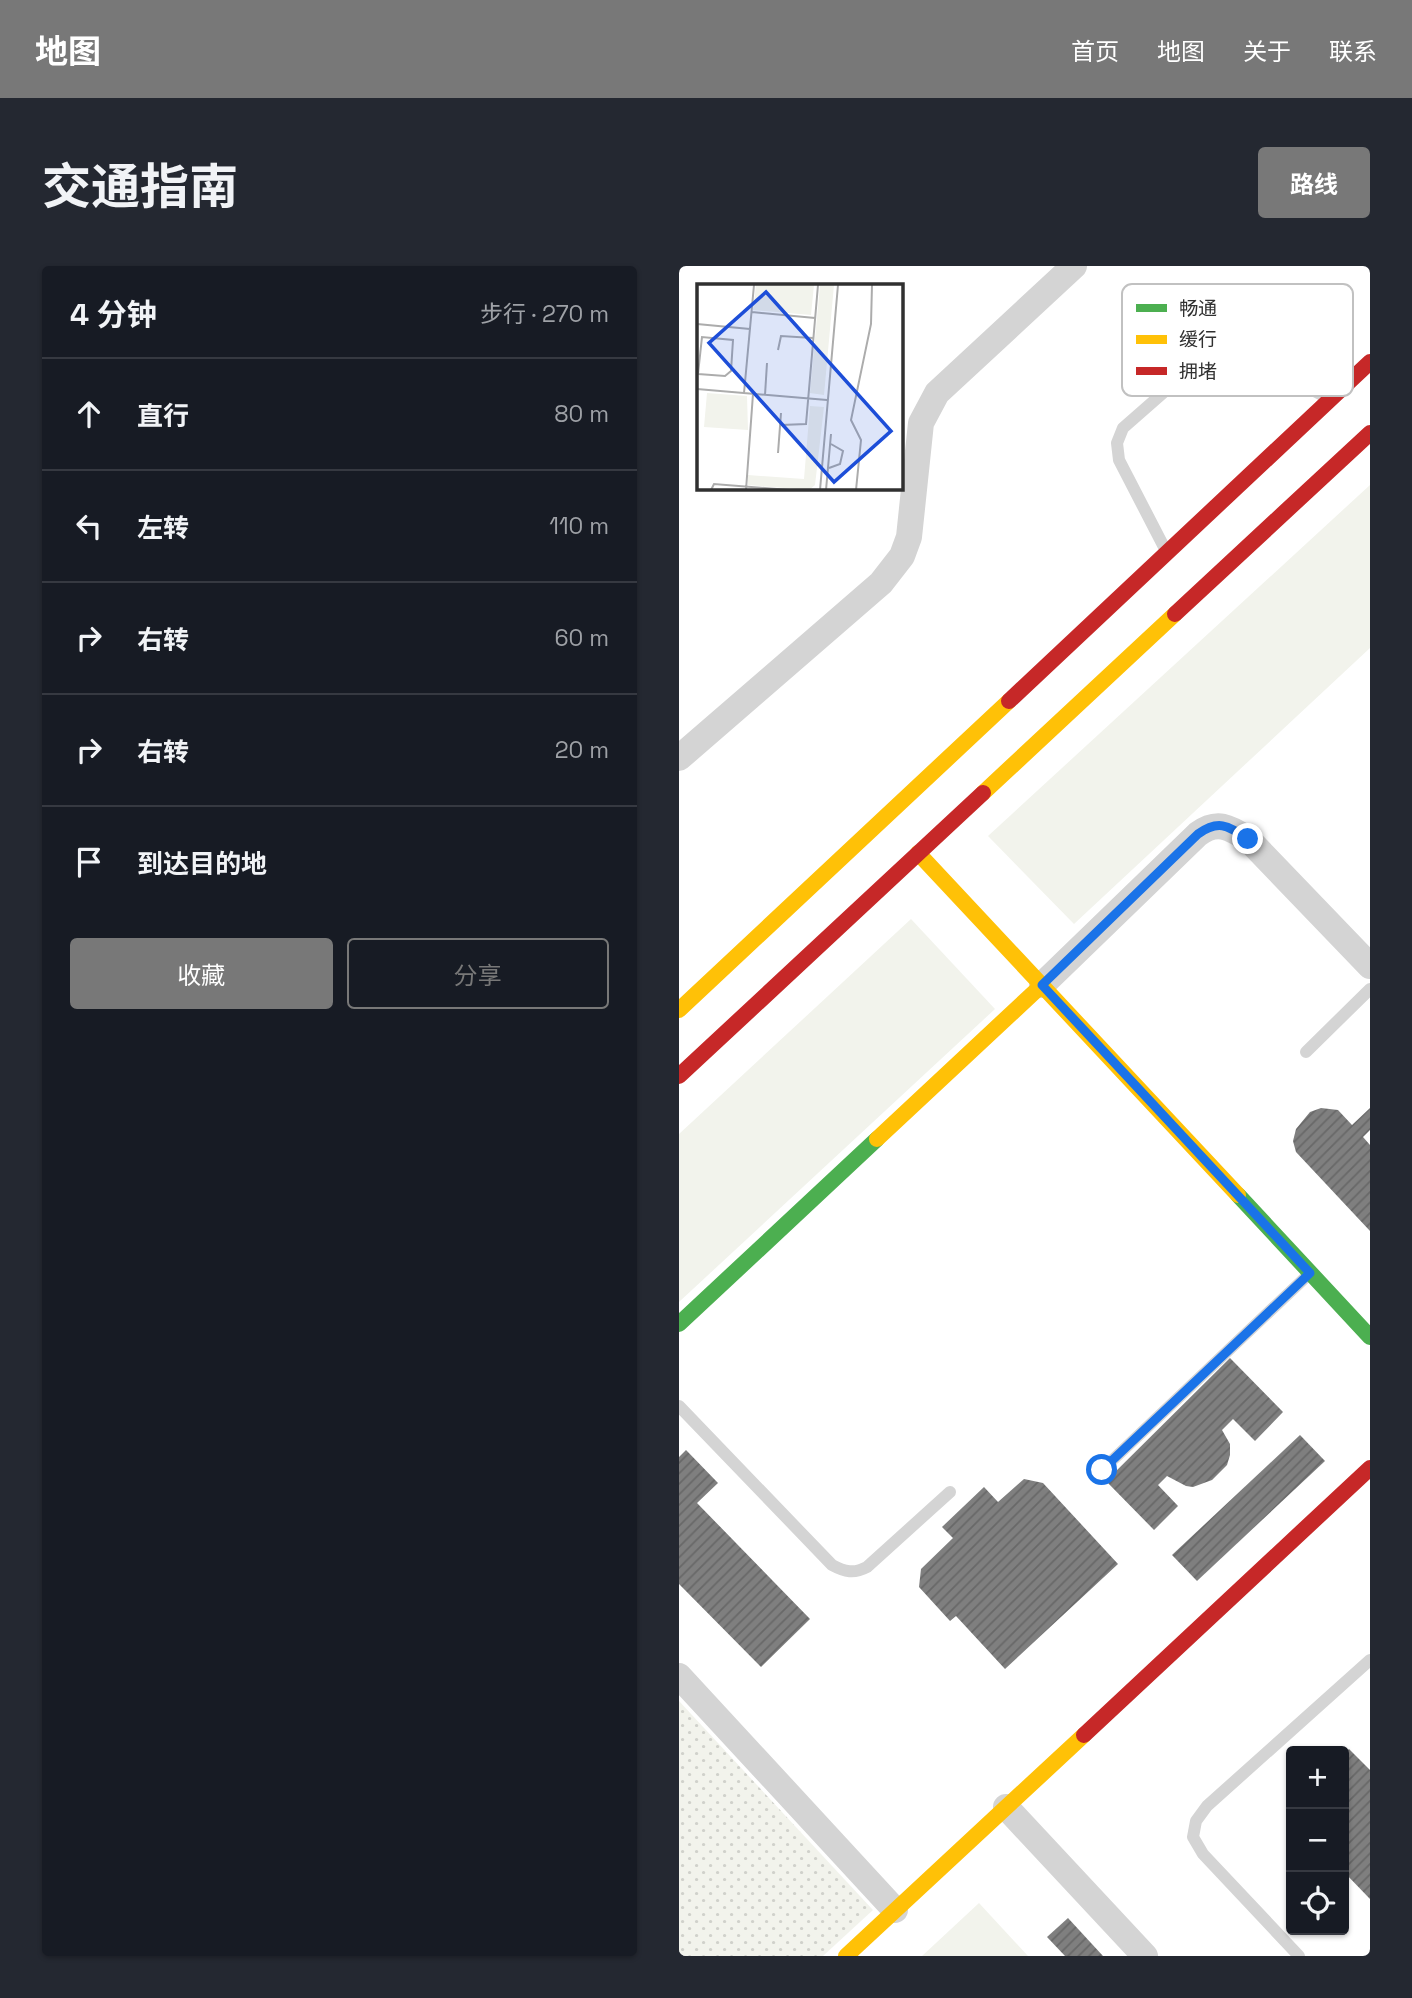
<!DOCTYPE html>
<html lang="zh">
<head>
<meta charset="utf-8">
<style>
	:root { --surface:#171b24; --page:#242831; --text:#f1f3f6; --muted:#9ea1a6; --line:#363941; --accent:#787878 }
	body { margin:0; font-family:"Space Grotesk","Noto Sans SC",sans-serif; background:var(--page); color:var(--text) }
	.controls { position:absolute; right:21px; bottom:21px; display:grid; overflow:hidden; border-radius:7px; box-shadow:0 2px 5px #0004 }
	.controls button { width:63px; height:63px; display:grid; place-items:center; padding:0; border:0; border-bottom:2px solid var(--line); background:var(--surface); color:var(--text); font:35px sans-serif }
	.stop { position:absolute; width:21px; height:21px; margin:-16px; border:5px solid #1a73e8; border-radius:50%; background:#fff }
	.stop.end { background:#1a73e8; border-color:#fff; box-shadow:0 2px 7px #0008 }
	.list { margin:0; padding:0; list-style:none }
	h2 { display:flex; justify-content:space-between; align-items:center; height:91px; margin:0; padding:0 28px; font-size:30px }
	h2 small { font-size:23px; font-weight:400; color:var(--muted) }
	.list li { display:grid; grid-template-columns:46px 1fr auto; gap:21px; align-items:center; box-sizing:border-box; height:112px; padding:0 28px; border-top:2px solid var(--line) }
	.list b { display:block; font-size:26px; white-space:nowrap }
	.list em { font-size:23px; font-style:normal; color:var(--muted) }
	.actions { display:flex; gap:14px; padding:21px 28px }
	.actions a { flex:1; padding:16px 0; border:2px solid var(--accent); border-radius:7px; text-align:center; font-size:24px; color:var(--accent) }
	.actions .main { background:var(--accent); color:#fff }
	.icon { flex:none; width:38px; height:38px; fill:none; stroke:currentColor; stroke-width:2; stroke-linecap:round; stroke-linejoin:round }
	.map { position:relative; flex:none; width:691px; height:1690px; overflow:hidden; border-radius:7px }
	header { display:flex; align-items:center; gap:42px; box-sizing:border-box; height:98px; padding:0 35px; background:var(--accent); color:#fff }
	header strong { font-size:33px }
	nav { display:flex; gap:38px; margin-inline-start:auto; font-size:24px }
	.intro { display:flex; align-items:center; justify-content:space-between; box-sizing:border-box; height:168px; padding:0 42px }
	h1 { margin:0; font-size:49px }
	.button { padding:18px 32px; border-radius:7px; background:var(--accent); color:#fff; font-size:24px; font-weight:700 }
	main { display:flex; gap:42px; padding:0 42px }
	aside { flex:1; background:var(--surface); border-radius:7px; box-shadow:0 2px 5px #0004 }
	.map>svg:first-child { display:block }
</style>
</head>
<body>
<header>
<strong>地图</strong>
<nav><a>首页</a><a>地图</a><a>关于</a><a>联系</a></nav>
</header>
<div class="intro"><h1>交通指南</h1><a class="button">路线</a></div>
<main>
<aside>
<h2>4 分钟<small>步行 · 270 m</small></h2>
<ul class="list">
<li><svg class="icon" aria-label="ahead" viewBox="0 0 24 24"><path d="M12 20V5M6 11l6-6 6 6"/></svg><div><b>直行</b></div><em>80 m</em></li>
<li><svg class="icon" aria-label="left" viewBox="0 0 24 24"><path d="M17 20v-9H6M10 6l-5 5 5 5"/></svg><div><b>左转</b></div><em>110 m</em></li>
<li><svg class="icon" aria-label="right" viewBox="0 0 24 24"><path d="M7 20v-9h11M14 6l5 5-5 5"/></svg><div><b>右转</b></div><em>60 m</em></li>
<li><svg class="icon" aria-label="right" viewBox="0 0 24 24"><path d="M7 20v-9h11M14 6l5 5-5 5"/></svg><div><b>右转</b></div><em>20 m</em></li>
<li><svg class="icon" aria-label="arrive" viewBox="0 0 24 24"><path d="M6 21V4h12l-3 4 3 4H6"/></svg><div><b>到达目的地</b></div></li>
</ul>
<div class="actions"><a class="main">收藏</a><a>分享</a></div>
</aside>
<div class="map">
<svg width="691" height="1690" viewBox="0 0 691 1690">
	<defs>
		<pattern id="park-dots" width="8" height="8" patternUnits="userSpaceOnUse" patternTransform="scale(1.75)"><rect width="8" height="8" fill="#f2f3ec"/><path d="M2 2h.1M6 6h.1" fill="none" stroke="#d0d1cb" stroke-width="1.8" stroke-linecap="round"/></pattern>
		<pattern id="building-hatch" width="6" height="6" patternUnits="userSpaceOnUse" patternTransform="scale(1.75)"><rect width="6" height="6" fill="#7f7f7f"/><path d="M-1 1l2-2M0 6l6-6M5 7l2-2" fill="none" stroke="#686868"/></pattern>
	</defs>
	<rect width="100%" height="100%" fill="#fff"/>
	<!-- grass -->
	<g fill="#f2f3ec">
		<polygon points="691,219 691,382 395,658 309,570"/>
		<polygon points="232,653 316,743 0,1036 0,868"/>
		<polygon points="300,1637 349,1690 243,1690"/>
	</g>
	<!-- park -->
	<polygon fill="url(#park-dots)" points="0,1435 194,1644 144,1690 0,1690"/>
	<!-- building -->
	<g fill="url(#building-hatch)">
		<polygon points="642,842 659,844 673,859 691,842 691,864 684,871 691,879 691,965 617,886 614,875 617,863 631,846"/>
		<polygon points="551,1092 604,1146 576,1175 554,1153 543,1164 551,1178 551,1189 548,1199 533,1214 514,1221 507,1220 488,1210 479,1219 499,1240 475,1264 427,1215"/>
		<polygon points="621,1169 646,1195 518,1315 493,1289"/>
		<polygon points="7,1184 39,1217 18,1237 131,1353 82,1401 0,1318 0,1191"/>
		<polygon points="345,1213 364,1217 439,1298 326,1403 277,1350 271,1355 240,1321 242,1303 274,1272 263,1261 305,1221 319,1236"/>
		<polygon points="670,1483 691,1504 691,1633 665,1606 665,1488"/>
		<polygon points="389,1652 424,1690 386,1690 368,1671"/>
	</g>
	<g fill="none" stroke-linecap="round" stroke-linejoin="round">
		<!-- lane -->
		<g stroke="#d4d4d4" stroke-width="12">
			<path d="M 486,283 L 440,194 L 438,177 L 444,162 L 525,91 C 558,77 616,116 647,131"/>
			<polyline points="627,786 691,723"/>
			<path d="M 0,1140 L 153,1299 C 166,1306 175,1308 188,1301 L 271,1226"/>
			<polyline points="423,1204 629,1009"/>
			<polyline points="620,1690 524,1588 514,1571 517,1555 528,1540 691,1394"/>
		</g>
		<!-- street -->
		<g stroke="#d4d4d4" stroke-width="26">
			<polyline points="0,492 202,317 223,290 230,271 242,157 258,127 395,0"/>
			<path d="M 363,719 L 519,568 C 538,554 550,561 569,573 L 691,700"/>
			<polyline points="0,1410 216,1644"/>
			<polyline points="327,1541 466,1690"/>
		</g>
		<!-- fast -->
		<g stroke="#4caf50" stroke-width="16">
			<polyline points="559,929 691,1071"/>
			<polyline points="0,1058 198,873"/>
		</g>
		<!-- slow -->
		<g stroke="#ffc107" stroke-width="16">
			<polyline points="304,527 496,348"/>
			<polyline points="239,587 559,929"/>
			<polyline points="0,744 330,435"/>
			<polyline points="198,873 363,719"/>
			<polyline points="167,1690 405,1469"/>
		</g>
		<!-- jam -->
		<g stroke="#c62828" stroke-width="16">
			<polyline points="496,348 691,167"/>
			<polyline points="330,435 691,96"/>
			<polyline points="0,810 304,527"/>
			<polyline points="405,1469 691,1202"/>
		</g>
	</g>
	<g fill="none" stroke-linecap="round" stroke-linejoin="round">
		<!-- route -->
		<path stroke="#1a73e8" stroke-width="9" d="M 423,1204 L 631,1007 L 363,719 L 519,568 C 540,553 549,560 569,573"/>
	</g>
	<!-- overview -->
	<g transform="translate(18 18)">
		<rect width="206" height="206" fill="#fff"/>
		<path d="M 123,1 L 137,1 L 127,111 L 113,109 ZM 113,122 L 127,123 L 118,201 L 112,206 L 51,201 L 51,191 L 107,195 Z" fill="#f2f3ec"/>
		<path d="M 10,109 L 50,112 L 51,146 L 7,143 Z" fill="#f2f3ec"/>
		<path d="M 59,1 L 117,1 L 114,31 L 56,26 Z" fill="#f2f3ec"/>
		<path fill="none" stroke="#acacac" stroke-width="2" d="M 55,28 L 118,34M 0,40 L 53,45M 81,66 L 84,52 L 116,54M 0,90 L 1,90 L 28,92 L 34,87 L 36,56 L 5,53 L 1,90M 0,105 L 130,116M 47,109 L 57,1M 68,111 L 70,79M 84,141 L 109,140 L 121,1M 81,169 L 84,129M 132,184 L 143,180 L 146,167 L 134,160M 14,206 L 17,200 L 92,206M 49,206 L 56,110M 123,206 L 141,1M 129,206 L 134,150M 159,206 L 164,156 L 154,136 L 174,40 L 175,1"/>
		<path fill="#1d4ed8" fill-opacity="0.15" stroke="#1d4ed8" stroke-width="3.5" d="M 69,8 L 194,147 L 137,198 L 12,59 Z"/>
		<rect width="206" height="206" fill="none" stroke="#303030" stroke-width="3.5"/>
	</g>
	<!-- legend -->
	<rect x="443" y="18" width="231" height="112" rx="10" fill="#fff" stroke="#c1c1c1" stroke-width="2"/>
	<rect x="457" y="38" width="31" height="8" fill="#4caf50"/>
	<rect x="457" y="69" width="31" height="9" fill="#ffc107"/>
	<rect x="457" y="101" width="31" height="8" fill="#c62828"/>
	<g font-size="19" fill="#303030">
		<text x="500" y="49">畅通</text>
		<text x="500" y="80">缓行</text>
		<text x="500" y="112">拥堵</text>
	</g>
</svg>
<div class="controls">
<button>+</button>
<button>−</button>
<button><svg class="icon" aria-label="locate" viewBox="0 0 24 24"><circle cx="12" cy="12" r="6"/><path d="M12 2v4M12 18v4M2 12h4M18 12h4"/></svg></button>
</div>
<div class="stop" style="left:423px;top:1204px"></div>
<div class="stop end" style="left:569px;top:573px"></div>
</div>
</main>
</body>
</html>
